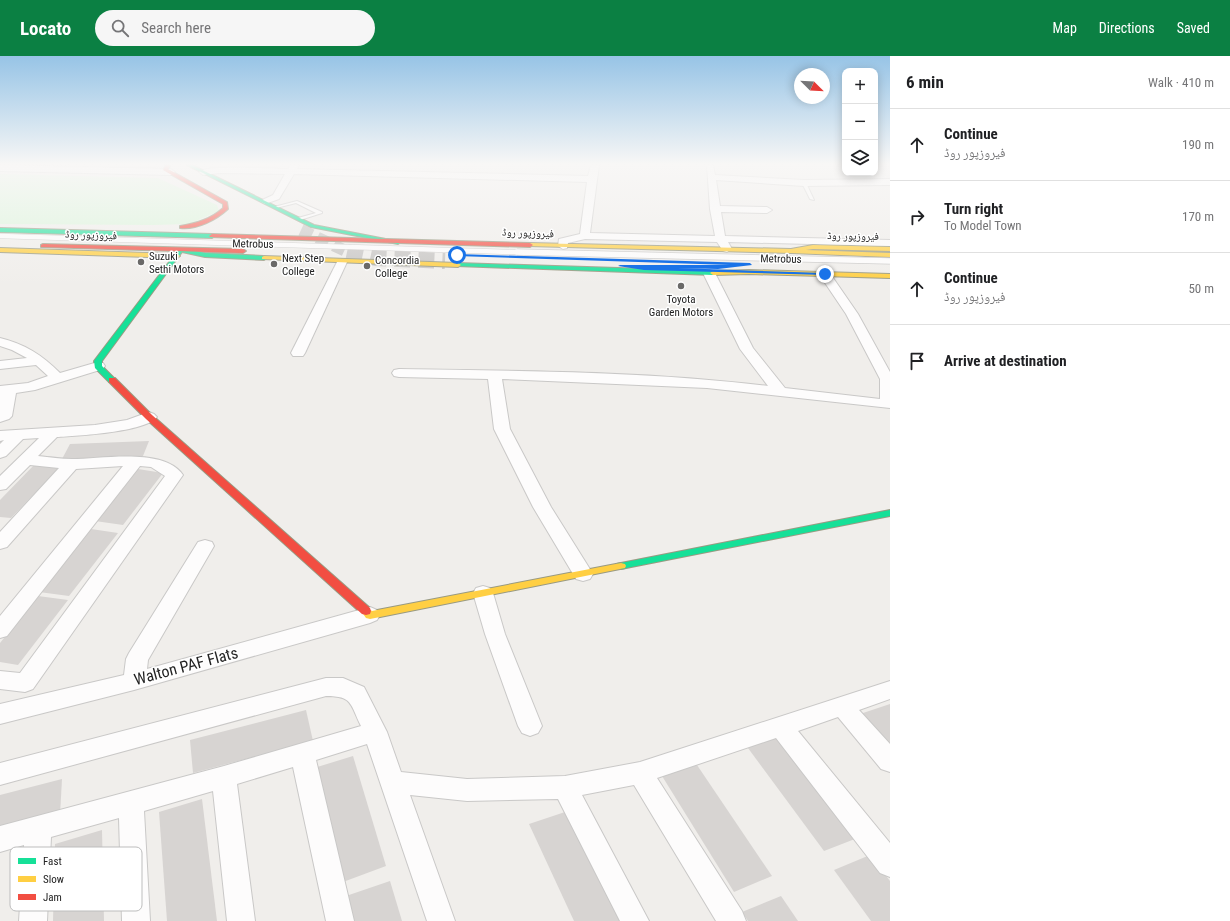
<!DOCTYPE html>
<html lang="en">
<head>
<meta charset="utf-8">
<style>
	:root { --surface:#fff; --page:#f6f6f6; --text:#202124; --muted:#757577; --line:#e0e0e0; --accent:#0b8043 }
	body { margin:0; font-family:"Roboto Condensed","Noto Naskh Arabic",sans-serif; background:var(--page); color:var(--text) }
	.controls { position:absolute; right:12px; top:12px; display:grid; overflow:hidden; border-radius:8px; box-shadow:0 2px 10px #0003 }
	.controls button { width:36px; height:36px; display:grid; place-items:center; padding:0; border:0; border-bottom:1px solid var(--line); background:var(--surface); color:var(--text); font:20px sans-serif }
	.compass { position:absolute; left:794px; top:12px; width:36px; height:36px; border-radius:50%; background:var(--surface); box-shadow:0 2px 10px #0003; rotate:114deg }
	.stop { position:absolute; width:12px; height:12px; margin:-9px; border:3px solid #1a73e8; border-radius:50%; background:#fff }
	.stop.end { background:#1a73e8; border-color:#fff; box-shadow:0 1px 4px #0008 }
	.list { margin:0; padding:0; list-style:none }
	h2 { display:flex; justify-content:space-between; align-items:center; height:52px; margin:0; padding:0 16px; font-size:17px }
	h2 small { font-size:13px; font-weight:400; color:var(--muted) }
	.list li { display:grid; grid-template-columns:26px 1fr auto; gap:12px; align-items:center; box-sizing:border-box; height:72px; padding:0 16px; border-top:1px solid var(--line) }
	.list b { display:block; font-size:15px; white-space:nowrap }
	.list p { margin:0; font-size:13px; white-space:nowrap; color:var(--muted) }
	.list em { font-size:13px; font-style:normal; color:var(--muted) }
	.icon { flex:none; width:22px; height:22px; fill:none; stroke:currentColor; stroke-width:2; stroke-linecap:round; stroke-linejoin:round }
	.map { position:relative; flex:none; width:890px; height:865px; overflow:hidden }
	header { display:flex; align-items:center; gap:24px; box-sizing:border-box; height:56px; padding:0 20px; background:var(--accent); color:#fff }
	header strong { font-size:19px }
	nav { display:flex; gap:22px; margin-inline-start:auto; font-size:14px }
	.search { width:280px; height:36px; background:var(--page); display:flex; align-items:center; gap:10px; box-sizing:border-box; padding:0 14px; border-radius:22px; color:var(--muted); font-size:15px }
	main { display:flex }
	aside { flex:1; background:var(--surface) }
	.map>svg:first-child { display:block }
</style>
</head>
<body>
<header>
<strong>Locato</strong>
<div class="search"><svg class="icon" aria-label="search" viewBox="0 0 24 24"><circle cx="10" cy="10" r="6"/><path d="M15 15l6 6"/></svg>Search here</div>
<nav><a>Map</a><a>Directions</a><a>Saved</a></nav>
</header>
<main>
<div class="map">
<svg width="890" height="865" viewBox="0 0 890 865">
	<rect width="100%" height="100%" fill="#f0eeeb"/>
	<!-- park -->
	<polygon fill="#daf5da" points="0,118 158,122 217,149 219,155 189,168 153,169 0,168"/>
	<!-- building -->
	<g fill="#d7d4d2">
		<polygon points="149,385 143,400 62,403 70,388"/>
		<polygon points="35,408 60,411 11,462 0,461 0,444"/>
		<polygon points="138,413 163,417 123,469 95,465"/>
		<polygon points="91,473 118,477 69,540 39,536"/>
		<polygon points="38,540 68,544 18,609 0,606 0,587"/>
		<polygon points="890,648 890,691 860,658"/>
		<polygon points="306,654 313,685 193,717 190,684"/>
		<polygon points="777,677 860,781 824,795 745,688"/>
		<polygon points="353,700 386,810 343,826 314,712"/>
		<polygon points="697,709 772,820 734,836 662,720"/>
		<polygon points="62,723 60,759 0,776 0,739"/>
		<polygon points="202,743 217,865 167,865 159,756"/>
		<polygon points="568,755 624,865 574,865 529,768"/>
		<polygon points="102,774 104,865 53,865 55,788"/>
		<polygon points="870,799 890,825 890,865 871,865 834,814"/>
		<polygon points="390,825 402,865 352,865 346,840"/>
		<polygon points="781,840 798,865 748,865 742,856"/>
	</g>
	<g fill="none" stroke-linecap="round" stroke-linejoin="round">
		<!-- secondary-tunnel-far1 -->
		<polyline stroke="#c7c5c3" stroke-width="12" stroke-dasharray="12 6" stroke-linecap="butt" points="301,174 350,197"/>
		<!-- secondary-tunnel -->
		<polyline stroke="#c7c5c3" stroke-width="16" stroke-dasharray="16 8" stroke-linecap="butt" points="347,196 376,202 445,205"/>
		<defs>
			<g id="lane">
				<polygon points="804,126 806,127 814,144 810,143 802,127"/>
				<polygon points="297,145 322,156 322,157 300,164 298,164 298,162 316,157 296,147 276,152 274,151"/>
			</g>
			<g id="street">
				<polygon points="0,109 171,113 175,116 171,119 0,115"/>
				<path d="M 291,109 L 299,109 L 297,113 L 588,120 L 591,109 L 599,109 L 590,177 L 715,180 L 710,153 L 707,109 L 713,109 L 715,119 L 804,124 L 890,123 L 890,129 L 804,130 L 716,124 L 720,150 L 767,151 L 772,154 L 767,157 L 721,156 L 725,180 L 890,184 L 890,190 L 728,186 L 732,193 L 727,196 L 723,195 L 717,186 L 585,183 L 568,187 L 567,192 L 563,193 L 558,190 L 559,183 L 580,178 L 587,126 L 294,118 L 279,143 L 265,148 L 260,145 L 273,139 L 285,118 L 220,117 L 203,119 L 199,116 C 207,108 273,113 288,113 Z"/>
				<polygon points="342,203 347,206 305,297 303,300 293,300 291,297 337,206"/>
				<path d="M 709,214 L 715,217 L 753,292 L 785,332 L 880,343 L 880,323 L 846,258 L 819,218 L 821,216 L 829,216 L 858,258 L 890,316 L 890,352 L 707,332 L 502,323 L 510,373 L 551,451 L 593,518 L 590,523 L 583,525 L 576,523 L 533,451 L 494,373 L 488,323 L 399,321 L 394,320 L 392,317 L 394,314 L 399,313 C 522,315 646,315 768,330 L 740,293 L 703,217 Z"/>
				<path d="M 0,282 C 25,288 42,299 60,317 L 98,306 L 103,307 L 105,310 L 103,313 L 35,334 L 16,337 L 12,360 L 9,363 L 0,366 L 0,330 L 28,327 L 48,320 L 36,309 L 0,313 L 0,305 L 27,302 L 12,294 L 0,290 Z"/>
				<path d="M 149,356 L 154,358 L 157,361 C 146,376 76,380 57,381 L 38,400 C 50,401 61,403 72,403 C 102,403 164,391 183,419 L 33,633 L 25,636 L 0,633 L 0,615 L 20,617 L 165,420 L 151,411 L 140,410 L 7,580 L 0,582 L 0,560 L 123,410 L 76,413 L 7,491 L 0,493 L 0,476 L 59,412 L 30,409 L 6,433 L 0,434 L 0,420 L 39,382 L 23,383 L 6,400 L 0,402 L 0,388 L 4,384 L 0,385 L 0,375 L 95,369 L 127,364 Z"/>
				<polygon points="205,484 212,486 214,490 148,604 147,613 370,551 377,554 380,559 377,564 370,567 134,634 0,668 0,648 124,619 126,603 129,597 198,486"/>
				<polygon points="483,530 490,532 493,537 505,578 542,670 538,677 530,680 522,677 518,670 485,578 473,537 476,532"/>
				<path d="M 326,622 L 343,622 L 364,631 L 387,676 L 401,716 L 467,723 L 565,720 L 640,706 L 890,625 L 890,643 L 859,654 L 890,688 L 890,716 L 881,713 L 838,661 L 798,675 L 890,787 L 890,821 L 880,817 L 776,682 L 657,722 L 742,855 L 746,865 L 716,865 L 634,729 L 582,739 L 649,865 L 620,865 L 558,743 L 467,745 L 410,739 L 455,865 L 427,865 L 367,688 L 316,704 L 354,865 L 326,865 L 293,711 L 237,728 L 255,865 L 227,865 L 213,735 L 144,755 L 150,865 L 122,865 L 119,762 L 51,781 L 47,865 L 19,865 L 24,789 L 0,796 L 0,770 L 224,710 L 361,670 C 350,648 353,640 326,640 L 0,729 L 0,707 Z"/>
			</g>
			<g id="fast">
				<polygon points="187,109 192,109 314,169 401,186 398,188 311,171"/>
				<polygon points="0,172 212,178 215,180 212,182 0,176"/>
				<polygon points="181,192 205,197 264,200 267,202 264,204 205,201 182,196 102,305 102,310 116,324 115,326 109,326 95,312 94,305 179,193"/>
				<polygon points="458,207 713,215 716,217 713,219 456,210 455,209"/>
				<polygon points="890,454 890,460 621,513 617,512 616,510 617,508 621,507"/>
			</g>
			<g id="slow">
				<polygon points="530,187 791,193 813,189 890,191 890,195 813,193 806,194 890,197 890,201 791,197 528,190 527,189"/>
				<polygon points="0,192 177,198 180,200 177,202 0,196"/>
				<polygon points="264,200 458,207 461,209 458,211 262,203 262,201"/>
				<polygon points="749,214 890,218 890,222 749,218 713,219 710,217 713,215"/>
				<polygon points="621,507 625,508 626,510 625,512 370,563 366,562 361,555 362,552 366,551 372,555"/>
			</g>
			<g id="jam">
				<path d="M 166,109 L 170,110 L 168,113 L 227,146 L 228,153 C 216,164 197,174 180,172 L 180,170 C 197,167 211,163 223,152 L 223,148 L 163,114 Z"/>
				<polygon points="212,178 530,187 533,189 530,191 210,181 209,180"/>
				<polygon points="43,188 243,193 246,195 243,197 41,191 41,189"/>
				<polygon points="109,322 115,322 152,359 370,552 371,555 370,558 366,559 362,558 146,363 109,326"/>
			</g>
		</defs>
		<!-- lane casing -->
		<use href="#lane" stroke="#c9c8c7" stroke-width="2"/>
		<!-- street casing -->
		<use href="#street" stroke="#c9c8c7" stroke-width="2"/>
		<!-- fast casing -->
		<use href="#fast" stroke="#999a82" stroke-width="2"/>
		<!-- slow casing -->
		<use href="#slow" stroke="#999a82" stroke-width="2"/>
		<!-- jam casing -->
		<use href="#jam" stroke="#999a82" stroke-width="2"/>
		<!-- lane -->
		<use href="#lane" fill="#fdfcfc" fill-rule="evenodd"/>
		<!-- street -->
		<use href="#street" fill="#fdfcfc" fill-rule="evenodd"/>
		<!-- fast -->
		<use href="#fast" fill="#16e098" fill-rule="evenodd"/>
		<!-- slow -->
		<use href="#slow" fill="#ffcf43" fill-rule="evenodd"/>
		<!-- jam -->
		<use href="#jam" fill="#f24e42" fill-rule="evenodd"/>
		<defs>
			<polyline id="lane-bridge-far1" points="0,180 545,197"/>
			<polyline id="lane-bridge" points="517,196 890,205"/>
		</defs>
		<!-- lane-bridge-far1 casing -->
		<use href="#lane-bridge-far1" stroke="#c9c8c7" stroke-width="5.5" stroke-linecap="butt"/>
		<!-- lane-bridge casing -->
		<use href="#lane-bridge" stroke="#c9c8c7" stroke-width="7" stroke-linecap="butt"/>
		<!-- lane-bridge-far1 -->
		<use href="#lane-bridge-far1" stroke="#fdfcfc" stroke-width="4.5"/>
		<!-- lane-bridge -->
		<use href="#lane-bridge" stroke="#fdfcfc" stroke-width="5.5"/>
	</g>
	<!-- sky -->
	<linearGradient id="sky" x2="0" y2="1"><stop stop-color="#97c4e6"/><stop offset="0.47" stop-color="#f8f7f6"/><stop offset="1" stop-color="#f8f7f6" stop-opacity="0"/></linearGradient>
	<rect width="890" height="230" fill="url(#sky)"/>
	<!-- route -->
	<polygon fill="#1a73e8" points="457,198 750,207 752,209 718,213 676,212 825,217 827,218 825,219 644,214 618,210 620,209 730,209 456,200"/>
	<!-- markers -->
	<g fill="#6a6968" stroke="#fff" stroke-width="1.5">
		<circle cx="141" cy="206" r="4"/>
		<circle cx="274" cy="208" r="4"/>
		<circle cx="367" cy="210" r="4"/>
		<circle cx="681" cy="230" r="4"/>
	</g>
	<g text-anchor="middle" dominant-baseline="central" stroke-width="3" stroke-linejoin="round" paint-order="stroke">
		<!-- far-street labels -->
		<g font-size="11" fill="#222" stroke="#fff">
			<text transform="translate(528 177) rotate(2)">فیروزپور روڈ</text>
			<text transform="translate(91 179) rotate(2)">فیروزپور روڈ</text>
			<text transform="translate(853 180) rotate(1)">فیروزپور روڈ</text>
			<text transform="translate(253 188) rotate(1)">Metrobus</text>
			<text transform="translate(781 203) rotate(1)">Metrobus</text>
		</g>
		<!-- far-poi labels -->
		<g font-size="11" fill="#222" stroke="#fff" text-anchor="start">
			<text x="149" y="200">Suzuki<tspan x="149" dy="13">Sethi Motors</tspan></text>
			<text x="282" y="202">Next Step<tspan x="282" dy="13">College</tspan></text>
			<text x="375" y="204">Concordia<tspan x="375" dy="13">College</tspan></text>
			<text x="681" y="243" text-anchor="middle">Toyota<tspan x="681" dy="13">Garden Motors</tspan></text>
		</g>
		<!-- near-street labels -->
		<g font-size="16" fill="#222" stroke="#fff">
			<text transform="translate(186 610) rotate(-15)">Walton PAF Flats</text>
		</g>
	</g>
	<!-- legend -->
	<rect x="10" y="791" width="132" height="64" rx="6" fill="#fff" stroke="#bdbdbd" stroke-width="1"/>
	<rect x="18" y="802" width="18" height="6" fill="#16e098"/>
	<rect x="18" y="820" width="18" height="6" fill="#ffcf43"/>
	<rect x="18" y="838" width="18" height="6" fill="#f24e42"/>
	<g font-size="11" fill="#222">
		<text x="43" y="809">Fast</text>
		<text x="43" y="827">Slow</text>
		<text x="43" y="845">Jam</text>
	</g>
</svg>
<div class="controls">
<button>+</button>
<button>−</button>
<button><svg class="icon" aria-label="layers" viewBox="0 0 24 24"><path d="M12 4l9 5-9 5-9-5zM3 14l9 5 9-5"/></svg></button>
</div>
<svg class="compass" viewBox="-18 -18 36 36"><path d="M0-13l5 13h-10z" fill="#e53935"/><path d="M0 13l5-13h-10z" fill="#757577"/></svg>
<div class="stop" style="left:457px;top:199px"></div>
<div class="stop end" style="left:825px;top:218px"></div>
</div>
<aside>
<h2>6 min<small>Walk · 410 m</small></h2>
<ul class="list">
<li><svg class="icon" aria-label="ahead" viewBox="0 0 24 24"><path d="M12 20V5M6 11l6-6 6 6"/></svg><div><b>Continue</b><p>فیروزپور روڈ</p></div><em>190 m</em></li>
<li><svg class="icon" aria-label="right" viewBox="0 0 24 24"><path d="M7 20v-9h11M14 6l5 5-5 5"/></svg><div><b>Turn right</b><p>To Model Town</p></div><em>170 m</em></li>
<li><svg class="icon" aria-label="ahead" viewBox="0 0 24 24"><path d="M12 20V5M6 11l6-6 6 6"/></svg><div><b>Continue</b><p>فیروزپور روڈ</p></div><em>50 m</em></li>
<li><svg class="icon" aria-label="arrive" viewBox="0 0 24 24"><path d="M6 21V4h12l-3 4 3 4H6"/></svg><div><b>Arrive at destination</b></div></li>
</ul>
</aside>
</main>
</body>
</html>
